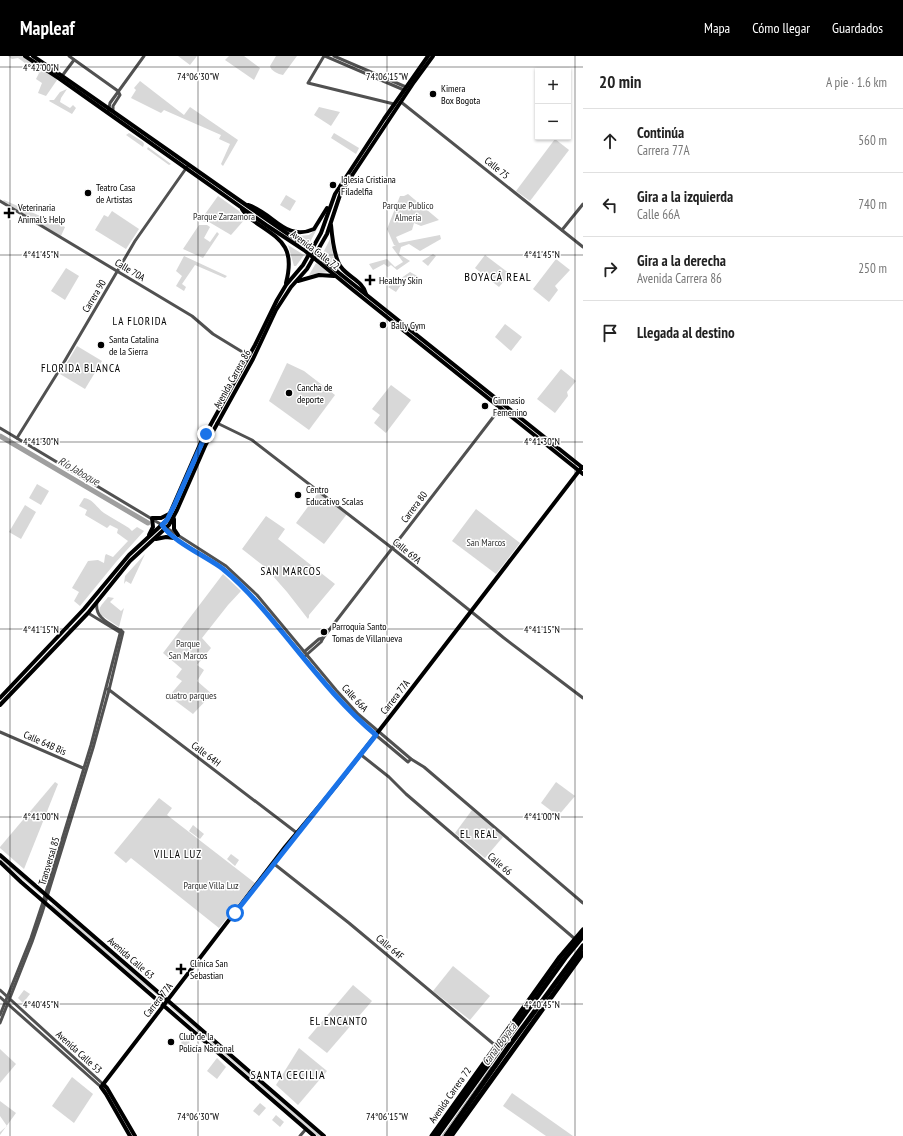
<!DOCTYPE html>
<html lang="es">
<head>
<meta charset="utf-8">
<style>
	:root { --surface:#fff; --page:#f2f2f2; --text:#222; --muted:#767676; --line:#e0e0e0; --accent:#000 }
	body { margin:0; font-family:"PT Sans Narrow",sans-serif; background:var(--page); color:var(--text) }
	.controls { position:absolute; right:12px; top:12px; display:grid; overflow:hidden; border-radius:0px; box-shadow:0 1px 3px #0004 }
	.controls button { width:36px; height:36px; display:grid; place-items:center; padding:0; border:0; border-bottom:1px solid var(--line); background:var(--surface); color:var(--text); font:20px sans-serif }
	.stop { position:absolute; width:12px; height:12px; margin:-9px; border:3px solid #1a73e8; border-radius:50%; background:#fff }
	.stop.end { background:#1a73e8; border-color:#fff; box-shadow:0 1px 4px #0008 }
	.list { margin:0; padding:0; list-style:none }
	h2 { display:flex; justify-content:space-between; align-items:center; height:52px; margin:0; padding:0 16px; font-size:17px }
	h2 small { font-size:13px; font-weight:400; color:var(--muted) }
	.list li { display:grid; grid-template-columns:26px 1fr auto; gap:12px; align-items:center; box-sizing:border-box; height:64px; padding:0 16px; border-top:1px solid var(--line) }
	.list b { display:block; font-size:15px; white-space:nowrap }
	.list p { margin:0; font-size:13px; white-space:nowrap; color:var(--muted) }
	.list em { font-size:13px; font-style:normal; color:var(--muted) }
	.icon { flex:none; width:22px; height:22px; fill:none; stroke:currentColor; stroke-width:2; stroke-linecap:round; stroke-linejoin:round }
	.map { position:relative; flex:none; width:583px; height:1080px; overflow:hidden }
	header { display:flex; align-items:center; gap:24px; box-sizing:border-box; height:56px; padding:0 20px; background:var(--accent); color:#fff }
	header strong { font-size:19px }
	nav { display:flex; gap:22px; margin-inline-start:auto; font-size:14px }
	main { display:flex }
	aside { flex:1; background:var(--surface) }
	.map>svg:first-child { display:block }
</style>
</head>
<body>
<header>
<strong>Mapleaf</strong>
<nav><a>Mapa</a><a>Cómo llegar</a><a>Guardados</a></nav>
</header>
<main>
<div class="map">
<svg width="583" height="1080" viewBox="0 0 583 1080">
	<rect width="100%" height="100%" fill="#fff"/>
	<!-- green -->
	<g fill="#d8d8d8">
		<polygon points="8,0 22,0 56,23 57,24 46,40 38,37 42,27 36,23 39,17 18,2 12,3"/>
		<polygon points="178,0 197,0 190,9"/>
		<polygon points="229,0 244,0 260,12 254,24 225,4"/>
		<path d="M 276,0 L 297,0 L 283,19 C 278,18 271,15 270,10 Z"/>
		<polygon points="140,25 184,59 190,51 238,84 223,110 221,108 230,88 219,83 221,79 164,54 161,57 131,42 136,34 134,32"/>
		<polygon points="67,33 61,42 60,46 70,52 73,49 76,52 72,58 49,45 50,44 54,44 60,36"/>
		<polygon points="319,51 340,56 331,70 314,59"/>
		<polygon points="129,77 143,86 144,88 143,91 126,79"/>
		<polygon points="334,77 359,92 356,98 331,82"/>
		<polygon points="555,83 569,94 530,145 516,135"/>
		<polygon points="148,91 171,108 169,109 147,93"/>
		<polygon points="408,138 439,164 421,170 414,167 412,174 396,181 399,187 440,179 441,183 420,195 409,188 401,191 399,198 410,205 397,214 391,209 388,211 384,208 373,214 369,208 387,203 395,211 403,206 392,191 396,189 394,189 387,173 400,140 404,140"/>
		<polygon points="286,139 296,145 290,155 280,149"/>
		<polygon points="218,140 239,155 245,163 231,179 209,166 200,165"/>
		<polygon points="4,144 65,171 61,180 3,145"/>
		<polygon points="112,155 139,173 126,193 95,174 104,159 108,161"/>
		<polygon points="199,169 207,169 210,171 204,182 210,186 217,176 219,178 203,202 183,193"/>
		<polygon points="318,171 309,188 298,180 309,179"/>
		<polygon points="330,183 334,203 340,215 322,199"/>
		<polygon points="288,189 304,199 296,210 294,210"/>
		<polygon points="433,198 436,200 428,210 422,205"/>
		<polygon points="485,199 510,218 499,231 475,212"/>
		<polygon points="184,200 227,220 225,222 195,209 182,228 186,231 184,235 176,230 182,220 176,215"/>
		<polygon points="556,203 570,214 555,230 558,234 549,246 533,233"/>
		<polygon points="316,207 328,216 309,219"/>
		<polygon points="66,212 79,220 65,244 51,235"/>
		<polygon points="410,216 419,221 416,226 409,220 406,222 396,236 388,231"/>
		<polygon points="505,268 522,281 511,295 495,281"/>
		<polygon points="77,290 102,305 85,333 60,318"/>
		<polygon points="287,307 304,315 335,339 309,374 269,345"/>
		<polygon points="561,313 576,325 567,336 568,340 555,357 537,343"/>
		<polygon points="391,329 411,344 386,377 374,367 380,359 372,353"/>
		<polygon points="37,428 49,435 41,449 29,442"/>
		<polygon points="318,437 347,458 324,488 296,467"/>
		<path d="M 84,442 C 93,443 97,452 104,457 C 112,462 121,467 129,472 L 132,475 L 137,471 L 144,475 L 116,506 L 80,550 L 74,545 L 79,536 L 72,532 L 88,505 L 98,504 L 104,507 L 105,500 L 106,498 L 113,501 L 128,485 L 117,477 L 118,473 L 110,469 L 107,472 L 85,459 L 87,454 L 79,450 Z"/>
		<polygon points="25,449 36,456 21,483 9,476"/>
		<polygon points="476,453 520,487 496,518 452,485"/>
		<polygon points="266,460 285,473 278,483 335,528 309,559 309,561 308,563 287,536 265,511 242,493"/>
		<polygon points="145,498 131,528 126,525 124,528 125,520"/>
		<polygon points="223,518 241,535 228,549 202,582 211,592 197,609 204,614 197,625 212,638 193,658 169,640 182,625 176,621 182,613 163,597"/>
		<path d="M 108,541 L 114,542 L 110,546 L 121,555 L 124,552 L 119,571 L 101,559 C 96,552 104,547 108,541 Z"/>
		<polygon points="55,726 58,728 24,813 0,792 0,791"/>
		<polygon points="556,726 575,740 558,760 541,747"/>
		<polygon points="159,742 172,752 167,759 255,827 219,872 131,802 126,807 114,797"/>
		<polygon points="472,754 503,781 485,802 455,777"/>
		<polygon points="193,769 204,778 200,783 189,775"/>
		<polygon points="231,798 239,804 235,810 227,803"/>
		<polygon points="0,801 41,837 40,838 0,804"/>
		<polygon points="52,848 69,861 162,941 161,942 141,927 51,850"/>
		<polygon points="453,910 490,940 470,964 433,935"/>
		<polygon points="353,929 372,945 327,997 308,982"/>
		<polygon points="24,934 30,938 23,947 18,942"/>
		<polygon points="170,950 189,964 321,1080 317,1080 170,951"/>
		<polygon points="182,979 190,980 189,992 181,991"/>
		<polygon points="299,992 327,1015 298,1049 276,1029"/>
		<polygon points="0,993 16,1008 0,1027"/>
		<polygon points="217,1002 226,1011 217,1023 207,1015"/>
		<polygon points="72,1021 93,1038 74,1067 52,1050"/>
		<polygon points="512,1037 573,1080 546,1080 503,1050"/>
		<polygon points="0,1045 16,1057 0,1079 0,1076 7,1070 0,1060"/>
		<polygon points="260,1047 266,1052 259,1060 253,1055"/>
		<polygon points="276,1059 284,1066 280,1071 272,1064"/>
	</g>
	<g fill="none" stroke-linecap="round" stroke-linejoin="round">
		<!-- stream -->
		<g stroke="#9f9f9f" stroke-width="1">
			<polyline points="550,931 579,892"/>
			<polyline points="442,1080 491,1011"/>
		</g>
		<!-- river -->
		<polyline stroke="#9f9f9f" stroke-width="5" points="0,380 148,467"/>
		<!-- minor -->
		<g stroke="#515151" stroke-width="3">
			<polyline points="69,0 118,35 120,39 113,50 113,55"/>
			<polyline points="324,0 308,27 394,48"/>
			<polyline points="325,0 404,34"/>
			<polyline points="334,0 406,31"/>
			<polyline points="62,20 74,4"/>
			<polyline points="401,46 583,191"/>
			<polyline points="108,57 110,47 144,0"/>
			<polyline points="0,145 192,260 213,278 249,300"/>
			<polyline points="562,174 583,148"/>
			<polyline points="217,367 252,384 392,492 504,582 583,642"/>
			<polyline points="0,372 162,469 226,510 257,539 336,634 358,658 411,703 424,711 583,847"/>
			<polyline points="17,382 60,313 135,185 187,111"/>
			<polyline points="164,472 172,481 217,508 239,527 261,550 343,648 365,670 408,706 411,703"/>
			<polyline points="88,557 121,577"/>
			<polyline points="304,596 319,583 323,582"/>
			<polyline points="303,602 321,586 323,582 501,351"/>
			<polyline points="108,633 297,777"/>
			<polyline points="0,676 83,712"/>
			<polyline points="360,698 389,721 406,738 575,883"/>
			<polyline points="273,807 349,867 496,990"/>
			<polyline points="0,934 103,1028"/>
			<polyline points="0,941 101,1031"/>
			<polyline points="0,959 31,882 42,849 91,689 121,574"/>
			<path d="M 0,967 L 32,886 L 42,857 L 93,692 L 109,634 L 123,576 C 111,568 94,563 97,546"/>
			<polyline points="300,1080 306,1073"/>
		</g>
		<!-- major -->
		<g stroke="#000" stroke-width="4">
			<polyline points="25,0 60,23 266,169 304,194 353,234 583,418"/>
			<path d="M 33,0 C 124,62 213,127 304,189 L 583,412"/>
			<path d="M 248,149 C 274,157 285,186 314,173 L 327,152"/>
			<path d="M 242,153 L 247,160 C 275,182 297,185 286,227"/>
			<path d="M 331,169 C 332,180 334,202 341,211 C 348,221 363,225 366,238"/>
			<polyline points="298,225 319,219 334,220"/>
			<polyline points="174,463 174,473 178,479"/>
			<polyline points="149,479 153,471 152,462 161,462 171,457"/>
			<polyline points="156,483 166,481 174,482"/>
			<polyline points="0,642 84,553 129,499 167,464 201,386 255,289 277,244 286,229 303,209 321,177 335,138 384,63 428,0"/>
			<polyline points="0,649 88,557 130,505 169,469 177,454 206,388 253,303 276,254 291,231 307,213 327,178 341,136 414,26 433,0"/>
			<polyline points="0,799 324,1080"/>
			<polyline points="0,806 21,826 314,1080"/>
			<polyline points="103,1028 107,1032 135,1080"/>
			<polyline points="130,1080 106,1038 101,1031 285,791 336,730 399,649 582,411"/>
		</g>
		<!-- highway -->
		<g stroke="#000" stroke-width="5">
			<polyline points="432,1080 560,901 583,874"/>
			<polyline points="437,1080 565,902 583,880"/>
			<polyline points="446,1080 509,990 583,890"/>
			<polyline points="451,1080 583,897"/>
		</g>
	</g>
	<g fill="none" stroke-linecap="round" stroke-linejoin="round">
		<!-- route -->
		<path stroke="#1a73e8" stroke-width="5" d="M 206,378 L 175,448 L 167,464 L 162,469 C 172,485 207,501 223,513 C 244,530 261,550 278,571 C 309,608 338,647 376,679 L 235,857"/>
	</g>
	<!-- ticks -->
	<path fill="none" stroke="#000" stroke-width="1" stroke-opacity="0.45" d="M 10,0 L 10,1080M 198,0 L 198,1080M 387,0 L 387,1080M 575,0 L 575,1080M 0,11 L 583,11M 0,199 L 583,199M 0,386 L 583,386M 0,573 L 583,573M 0,761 L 583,761M 0,948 L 583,948"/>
	<!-- markers -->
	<g fill="#000" stroke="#fff" stroke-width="1.5">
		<circle cx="433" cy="38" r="4"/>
		<circle cx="333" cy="129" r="4"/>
		<circle cx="88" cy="137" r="4"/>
		<path d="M7 151h4v4h4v4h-4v4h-4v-4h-4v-4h4z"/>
		<path d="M368 218h4v4h4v4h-4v4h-4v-4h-4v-4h4z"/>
		<circle cx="383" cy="269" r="4"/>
		<circle cx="101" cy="289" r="4"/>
		<circle cx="289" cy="337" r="4"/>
		<circle cx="485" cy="350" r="4"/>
		<circle cx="298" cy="439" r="4"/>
		<circle cx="324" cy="576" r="4"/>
		<path d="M179 907h4v4h4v4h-4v4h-4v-4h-4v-4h4z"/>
		<circle cx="171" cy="986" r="4"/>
	</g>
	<g text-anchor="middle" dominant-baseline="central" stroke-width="3" stroke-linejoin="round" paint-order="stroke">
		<!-- poi labels -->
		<g font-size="10" fill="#000" stroke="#fff" text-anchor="start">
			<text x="441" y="32">Kimera<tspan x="441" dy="12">Box Bogota</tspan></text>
			<text x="341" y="123">Iglesia Cristiana<tspan x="341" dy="12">Filadelfia</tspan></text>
			<text x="96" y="131">Teatro Casa<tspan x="96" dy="12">de Artistas</tspan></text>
			<text x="18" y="151">Veterinaria<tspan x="18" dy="12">Animal's Help</tspan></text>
			<text x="379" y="224">Healthy Skin</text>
			<text x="391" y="269">Bally Gym</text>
			<text x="109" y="283">Santa Catalina<tspan x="109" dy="12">de la Sierra</tspan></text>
			<text x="297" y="331">Cancha de<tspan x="297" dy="12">deporte</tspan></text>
			<text x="493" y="344">Gimnasio<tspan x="493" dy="12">Femenino</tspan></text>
			<text x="306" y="433">Centro<tspan x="306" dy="12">Educativo Scalas</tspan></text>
			<text x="332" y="570">Parroquia Santo<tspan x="332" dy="12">Tomas de Villanueva</tspan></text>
			<text x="190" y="907">Clínica San<tspan x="190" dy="12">Sebastian</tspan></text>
			<text x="179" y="980">Club de la<tspan x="179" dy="12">Policía Nacional</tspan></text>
		</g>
		<!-- street labels -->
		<g font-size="10" fill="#000" stroke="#fff">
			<text transform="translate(497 112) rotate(39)">Calle 75</text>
			<text transform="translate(315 194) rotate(37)">Avenida Calle 72</text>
			<text transform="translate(130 214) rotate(31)">Calle 70A</text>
			<text transform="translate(94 240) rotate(-59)">Carrera 90</text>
			<text transform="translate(232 323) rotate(-61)">Avenida Carrera 86</text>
			<text transform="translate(414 451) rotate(-53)">Carrera 80</text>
			<text transform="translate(407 495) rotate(39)">Calle 69A</text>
			<text transform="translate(395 641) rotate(-52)">Carrera 77A</text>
			<text transform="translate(355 642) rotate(47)">Calle 66A</text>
			<text transform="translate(45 687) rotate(24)">Calle 64B Bis</text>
			<text transform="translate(206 698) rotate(37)">Calle 64H</text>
			<text transform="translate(49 805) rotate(-73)">Transversal 85</text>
			<text transform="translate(500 808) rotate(41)">Calle 66</text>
			<text transform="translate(390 891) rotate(40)">Calle 64F</text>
			<text transform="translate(131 902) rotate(41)">Avenida Calle 63</text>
			<text transform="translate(158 944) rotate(-52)">Carrera 77A</text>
			<text transform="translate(79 996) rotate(42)">Avenida Calle 53</text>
			<text transform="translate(450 1039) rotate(-55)">Avenida Carrera 72</text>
		</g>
		<!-- park labels -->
		<g font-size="10" fill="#2f2f2f" stroke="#fff">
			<text x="408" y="149">Parque Publico<tspan x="408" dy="12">Almería</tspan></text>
			<text x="224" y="160">Parque Zarzamora</text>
			<text x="486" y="486">San Marcos</text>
			<text x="188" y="587">Parque<tspan x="188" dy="12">San Marcos</tspan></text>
			<text x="191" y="639">cuatro parques</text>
			<text x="211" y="829">Parque Villa Luz</text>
		</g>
		<!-- neighbourhood labels -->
		<g font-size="11" letter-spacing="1" fill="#000" stroke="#fff">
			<text x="140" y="265">LA FLORIDA</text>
			<text x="81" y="312">FLORIDA BLANCA</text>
			<text x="291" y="515">SAN MARCOS</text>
			<text x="479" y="778">EL REAL</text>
			<text x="178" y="798">VILLA LUZ</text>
			<text x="339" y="965">EL ENCANTO</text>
		</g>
		<!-- water labels -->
		<g font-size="11" font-style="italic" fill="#404040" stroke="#fff">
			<text transform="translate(79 415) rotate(30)">Río Jaboque</text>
			<text transform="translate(499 988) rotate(-54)">Canal Boyacá</text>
		</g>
		<!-- quarter labels -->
		<g font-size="12" letter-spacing="1" fill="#000" stroke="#fff">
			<text x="498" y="220">BOYACÁ REAL</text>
			<text x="288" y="1018">SANTA CECILIA</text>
		</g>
	</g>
	<g font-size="10" text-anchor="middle" fill="#000" stroke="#fff" stroke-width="3" stroke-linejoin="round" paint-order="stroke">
		<text x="41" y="15">4°42'00"N</text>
		<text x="198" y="24">74°06'30"W</text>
		<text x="387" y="24">74°06'15"W</text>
		<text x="41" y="202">4°41'45"N</text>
		<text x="542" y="202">4°41'45"N</text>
		<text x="41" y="389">4°41'30"N</text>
		<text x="542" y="389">4°41'30"N</text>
		<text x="41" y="577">4°41'15"N</text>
		<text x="542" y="577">4°41'15"N</text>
		<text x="41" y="764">4°41'00"N</text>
		<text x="542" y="764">4°41'00"N</text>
		<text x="41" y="952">4°40'45"N</text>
		<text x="542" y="952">4°40'45"N</text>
		<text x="198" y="1064">74°06'30"W</text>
		<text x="387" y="1064">74°06'15"W</text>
	</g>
</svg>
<div class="controls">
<button>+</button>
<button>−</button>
</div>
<div class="stop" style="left:235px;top:857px"></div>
<div class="stop end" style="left:206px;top:378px"></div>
</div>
<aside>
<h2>20 min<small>A pie · 1.6 km</small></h2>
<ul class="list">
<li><svg class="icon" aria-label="ahead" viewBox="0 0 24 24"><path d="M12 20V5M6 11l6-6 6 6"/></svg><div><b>Continúa</b><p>Carrera 77A</p></div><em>560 m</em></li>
<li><svg class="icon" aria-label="left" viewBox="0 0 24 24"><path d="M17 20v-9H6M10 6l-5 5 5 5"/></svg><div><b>Gira a la izquierda</b><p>Calle 66A</p></div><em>740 m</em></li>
<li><svg class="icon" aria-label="right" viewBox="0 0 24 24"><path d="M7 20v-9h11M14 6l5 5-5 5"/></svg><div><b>Gira a la derecha</b><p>Avenida Carrera 86</p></div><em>250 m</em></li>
<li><svg class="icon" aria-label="arrive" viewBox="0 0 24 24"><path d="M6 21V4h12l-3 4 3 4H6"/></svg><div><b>Llegada al destino</b></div></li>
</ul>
</aside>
</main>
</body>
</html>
